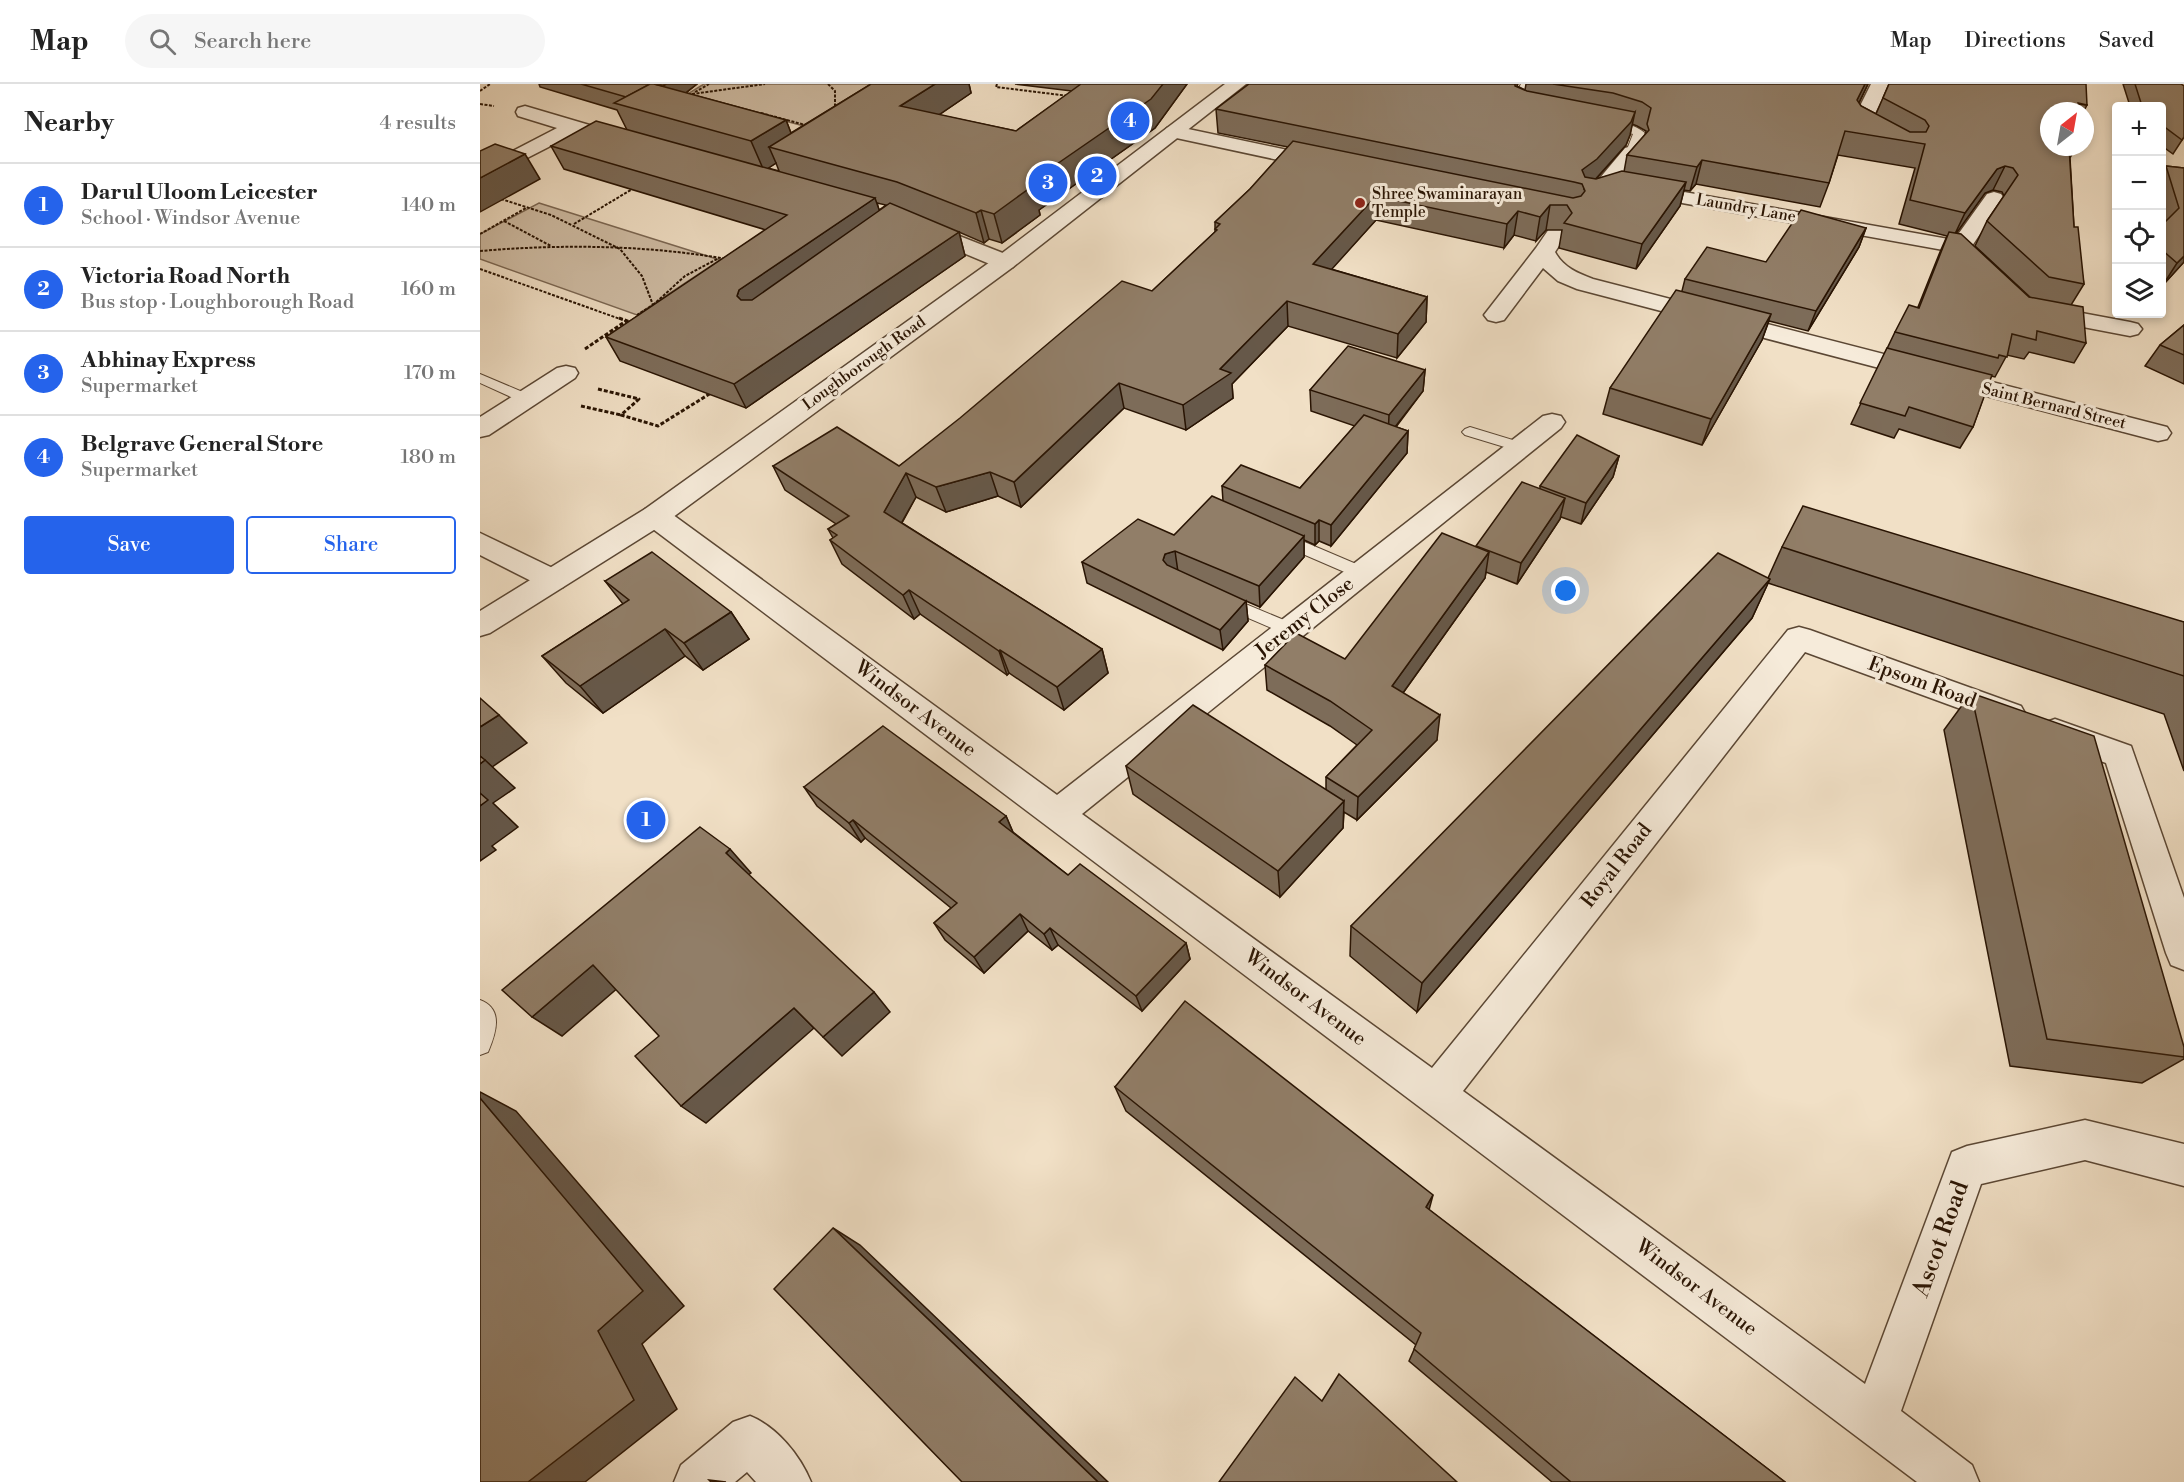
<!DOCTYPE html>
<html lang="en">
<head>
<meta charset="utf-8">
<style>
	:root { --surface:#fff; --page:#f6f6f6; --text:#222; --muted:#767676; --line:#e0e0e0; --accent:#2563eb }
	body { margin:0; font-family:"Libre Bodoni",serif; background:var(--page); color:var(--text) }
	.controls { position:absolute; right:18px; top:18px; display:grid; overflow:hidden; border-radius:6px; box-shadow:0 3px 9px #0003 }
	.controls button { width:54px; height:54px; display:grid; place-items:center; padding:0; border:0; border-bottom:2px solid var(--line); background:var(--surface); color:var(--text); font:30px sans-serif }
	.compass { position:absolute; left:1560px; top:18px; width:54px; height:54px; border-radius:50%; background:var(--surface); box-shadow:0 3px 9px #0003; rotate:31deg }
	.you { position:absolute; left:1086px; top:507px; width:21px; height:21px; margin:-15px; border:4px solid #fff; border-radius:50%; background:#1a73e8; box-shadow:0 0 0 9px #1a73e833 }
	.badge { display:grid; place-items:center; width:39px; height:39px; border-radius:50%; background:var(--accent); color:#fff; font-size:20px; font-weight:700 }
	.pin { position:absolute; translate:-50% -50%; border:3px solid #fff; box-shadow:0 2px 6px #0006 }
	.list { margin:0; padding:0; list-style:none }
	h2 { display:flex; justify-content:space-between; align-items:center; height:78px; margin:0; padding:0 24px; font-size:26px }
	h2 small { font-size:20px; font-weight:400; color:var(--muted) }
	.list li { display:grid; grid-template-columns:39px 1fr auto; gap:18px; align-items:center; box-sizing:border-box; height:84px; padding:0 24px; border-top:2px solid var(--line) }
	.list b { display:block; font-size:22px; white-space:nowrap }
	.list p { margin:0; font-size:20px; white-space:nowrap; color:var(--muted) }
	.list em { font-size:20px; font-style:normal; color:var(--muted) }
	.actions { display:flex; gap:12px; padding:18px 24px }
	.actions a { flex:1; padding:14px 0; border:2px solid var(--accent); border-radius:6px; text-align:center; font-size:21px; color:var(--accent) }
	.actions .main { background:var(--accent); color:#fff }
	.icon { flex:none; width:33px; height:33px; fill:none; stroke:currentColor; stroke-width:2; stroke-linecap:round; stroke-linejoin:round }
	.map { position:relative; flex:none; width:1704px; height:1398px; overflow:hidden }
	header { display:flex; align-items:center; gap:36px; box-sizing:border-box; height:84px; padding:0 30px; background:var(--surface); border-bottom:2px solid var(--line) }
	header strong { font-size:28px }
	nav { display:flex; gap:33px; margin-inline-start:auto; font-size:21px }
	.search { width:420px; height:54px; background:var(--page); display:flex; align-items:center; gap:15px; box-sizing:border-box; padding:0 21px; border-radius:33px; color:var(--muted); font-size:22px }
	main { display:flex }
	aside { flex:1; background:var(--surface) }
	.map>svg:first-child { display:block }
</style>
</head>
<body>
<header>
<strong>Map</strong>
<div class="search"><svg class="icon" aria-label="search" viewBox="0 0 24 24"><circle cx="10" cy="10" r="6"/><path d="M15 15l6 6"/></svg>Search here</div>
<nav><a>Map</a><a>Directions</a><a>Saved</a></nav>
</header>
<main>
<aside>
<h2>Nearby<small>4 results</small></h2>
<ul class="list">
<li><span class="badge">1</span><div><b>Darul Uloom Leicester</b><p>School · Windsor Avenue</p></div><em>140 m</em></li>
<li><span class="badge">2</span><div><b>Victoria Road North</b><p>Bus stop · Loughborough Road</p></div><em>160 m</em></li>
<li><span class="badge">3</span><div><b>Abhinay Express</b><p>Supermarket</p></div><em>170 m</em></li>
<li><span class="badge">4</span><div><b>Belgrave General Store</b><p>Supermarket</p></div><em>180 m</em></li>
</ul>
<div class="actions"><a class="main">Save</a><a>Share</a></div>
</aside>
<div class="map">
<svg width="1704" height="1398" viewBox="0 0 1704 1398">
	<rect width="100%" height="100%" fill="#f1e0c6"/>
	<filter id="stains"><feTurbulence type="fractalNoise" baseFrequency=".00333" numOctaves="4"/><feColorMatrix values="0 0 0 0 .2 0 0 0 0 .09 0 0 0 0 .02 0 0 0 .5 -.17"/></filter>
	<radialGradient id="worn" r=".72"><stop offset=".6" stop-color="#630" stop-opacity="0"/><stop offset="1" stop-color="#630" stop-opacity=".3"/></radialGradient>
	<!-- green -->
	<g fill="#cfbda5" stroke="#7c6854" stroke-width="1.5">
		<polygon points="224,0 412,0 339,46 206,11"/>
		<polygon points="59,119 218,169 240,176 157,231 0,175 0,150"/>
	</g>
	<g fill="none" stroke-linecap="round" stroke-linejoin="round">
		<defs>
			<g id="service">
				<polygon points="1041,0 1051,0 1041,18 1050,23 1050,27 1042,27 1031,21 1031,18"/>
				<path d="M 1128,36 C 1141,38 1154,40 1165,49 L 1156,70 L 1152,71 L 1146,68 L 1153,50 L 1124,41 L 1122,39 Z"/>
				<polygon points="0,290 52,312 54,315 47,320 42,318 0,299"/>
				<polygon points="990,343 1046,360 1049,363 1041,368 985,351 982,348 985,345"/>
				<polygon points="801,448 888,485 890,489 888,493 876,493 795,458 793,454 795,450"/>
				<polygon points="744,511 816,541 819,546 816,551 810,552 738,521 735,517 738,513"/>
				<path d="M 0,916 C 24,925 16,949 8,968 L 0,971 Z"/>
			</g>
			<g id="minor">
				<path d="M 1391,0 L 1409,0 L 1391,38 L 1413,50 L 1416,54 L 1413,58 C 1400,61 1379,51 1371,40 Z"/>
				<polygon points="45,22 150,53 153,57 150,61 143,63 96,49 0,98 0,84 77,44 38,32 36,28 38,24"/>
				<polygon points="694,42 845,74 852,76 855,80 852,84 845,86 687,52 684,48 687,44"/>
				<path d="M 1152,62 L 1159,64 L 1162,68 L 1159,72 L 1128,109 L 1097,134 L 1075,168 C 1083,183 1097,189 1113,195 L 1687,343 L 1691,349 L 1687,355 L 1678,357 L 1097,205 L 1078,197 L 1063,184 L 1024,236 L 1016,238 L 1008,236 L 1004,231 L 1056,164 L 1082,126 L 1114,101 L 1145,64 Z"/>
				<polygon points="1159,100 1474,156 1507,110 1514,108 1521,110 1524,114 1488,168 1480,169 1152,110 1149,106 1152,102"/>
				<polygon points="441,137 533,173 536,178 533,183 525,185 517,183 433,148 430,143 433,138"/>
				<polygon points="1559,221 1650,238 1658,240 1662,245 1658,250 1650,252 1551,233 1547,228 1551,223"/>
				<polygon points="86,282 95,284 98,289 95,294 9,351 0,353 0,333 77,284"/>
				<polygon points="1072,330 1081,332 1085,338 1081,344 602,730 952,984 1308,546 1319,543 1330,546 1541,622 1546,631 1541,640 1530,643 1325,568 983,1007 1385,1300 1472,1068 1487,1062 1605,1036 1704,1060 1704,1102 1605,1076 1501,1100 1421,1327 1492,1381 1499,1398 1437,1398 165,439 161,432 165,425 175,423 185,425 577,711 1063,332"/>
				<polygon points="0,449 83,489 87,496 83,503 73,506 63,503 0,471"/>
				<polygon points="1575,635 1651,662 1704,814 1704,886 1691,881 1686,869 1626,679 1564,657 1559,648 1564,639"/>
				<path d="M 270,1332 C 297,1343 320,1371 331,1398 L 276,1398 L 267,1388 L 255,1398 L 194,1398 L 201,1381 L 253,1338 Z"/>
			</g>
			<polygon id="tertiary" points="745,0 766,0 533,183 185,439 10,549 0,552 0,527 165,425 517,173"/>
		</defs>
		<!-- service casing -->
		<use href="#service" stroke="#5b4734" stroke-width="2"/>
		<!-- minor casing -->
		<use href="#minor" stroke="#5b4734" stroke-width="3"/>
		<!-- tertiary casing -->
		<use href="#tertiary" stroke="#5b4734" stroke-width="3"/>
		<!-- path-far1 -->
		<g stroke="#291403" stroke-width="2" stroke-dasharray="3 1.5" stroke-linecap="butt">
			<polyline points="348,0 355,7 355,26"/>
			<polyline points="517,0 516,3 589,12"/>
			<polyline points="0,7 10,0"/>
			<polyline points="215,8 229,0"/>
			<polyline points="212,10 285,0"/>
			<polyline points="0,20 14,22"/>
			<polyline points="281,29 329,42"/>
			<polyline points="21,115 71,131 140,165 162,192 173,221 157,231"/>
			<polyline points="24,137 71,162"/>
			<polyline points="94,140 154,104"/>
			<polyline points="0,150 46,124"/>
			<path d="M 0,167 C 83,160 165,161 247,175"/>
			<polyline points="0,185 143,236"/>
			<polyline points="173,221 205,192 239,174"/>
		</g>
		<!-- path -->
		<g stroke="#291403" stroke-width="3" stroke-dasharray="4 2" stroke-linecap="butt">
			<polyline points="139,234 153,239"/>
			<polyline points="105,265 146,237"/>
			<polyline points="118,305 159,315 141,331 178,342 231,309"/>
			<polyline points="101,322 141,331"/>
		</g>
		<!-- service -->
		<use href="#service" fill="#f6ebda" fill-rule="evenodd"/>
		<!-- minor -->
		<use href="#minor" fill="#f6ebda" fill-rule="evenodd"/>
		<!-- tertiary -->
		<use href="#tertiary" fill="#f6ebda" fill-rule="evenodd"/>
	</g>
	<!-- wall -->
	<g fill="#7d6c59" stroke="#291403" stroke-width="1.5" fill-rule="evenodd">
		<path d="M 59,0 L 217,0 L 206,9 L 306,36 L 311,49 L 391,0 L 489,0 L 491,9 L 459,31 L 536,47 L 592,7 L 535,0 L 707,0 L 675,44 L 559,126 L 560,131 L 522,159 L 509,155 L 504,159 L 479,148 L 485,172 L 266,324 L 140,277 L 126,253 L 286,146 L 84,85 L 71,62 L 147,46 L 137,26 L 60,3 ZM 296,79 L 299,87 L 288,84 ZM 397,119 L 406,121 L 399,126 Z"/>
		<path d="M 769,0 L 1038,0 L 1037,2 L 1045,6 L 1046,0 L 1388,0 L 1379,19 L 1381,22 L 1396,30 L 1409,0 L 1607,21 L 1604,27 L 1569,27 L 1569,63 L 1596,63 L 1590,74 L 1594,143 L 1604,200 L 1591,221 L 1606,259 L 1594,279 L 1549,268 L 1544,275 L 1527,271 L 1515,293 L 1511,292 L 1493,343 L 1480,364 L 1419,345 L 1414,354 L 1371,340 L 1415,248 L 1438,223 L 1460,168 L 1467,152 L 1419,140 L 1435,84 L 1358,71 L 1349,99 L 1340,123 L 1216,100 L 1210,107 L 1204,106 L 1200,122 L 1156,185 L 1079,164 L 1082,146 L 1066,146 L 1056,157 L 1034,151 L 1024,164 L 896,136 L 851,185 L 947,213 L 946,238 L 917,274 L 808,242 L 752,300 L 753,314 L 706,346 L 644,324 L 541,423 L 518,412 L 466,428 L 436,413 L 422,439 L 622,565 L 628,589 L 584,626 L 529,589 L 527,591 L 440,530 L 434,535 L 362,480 L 350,456 L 353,454 L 348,445 L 356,440 L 305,406 L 293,382 L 419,382 L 672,207 L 735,148 L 735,138 L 770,105 L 808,63 L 738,49 L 736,25 ZM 1152,40 L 1157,42 L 1166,47 L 1165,51 L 1147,71 L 1144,88 L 1116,95 L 1146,61 L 1150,51 ZM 1513,106 L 1522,108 L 1524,112 L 1507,137 L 1495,162 L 1550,213 L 1476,149 L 1505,109 Z"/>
		<polygon points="1643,0 1701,0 1704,53 1693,70 1682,62 1682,22 1650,22"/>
		<polygon points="1686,82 1704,84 1704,178 1683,201 1682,199 1682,141 1684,139 1682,131 1682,89"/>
		<polygon points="1386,144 1379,163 1328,247 1289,237 1282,256 1222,361 1123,330 1130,304 1202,207 1205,195 1286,178"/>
		<polygon points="1704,241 1704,300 1665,282 1680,261"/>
		<polygon points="945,286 943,307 916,343 928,347 927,369 851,462 839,457 835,461 824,456 824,473 780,523 766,517 768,537 743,566 607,499 602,478 694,451 743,417 742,402 820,404 875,342 831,327 830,306"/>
		<polygon points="1139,372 1133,393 1101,440 1081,433 1080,435 1037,500 1006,488 1005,494 923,609 957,656 877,736 864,728 863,744 800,813 653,710 646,682 846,706 846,693 877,661 850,642 787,606 785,581 865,575 996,463 1060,405 1060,402"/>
		<polygon points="1302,463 1704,538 1704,687 1684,630 1288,499 1272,534 937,928 870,872 871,842 1288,494"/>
		<polygon points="125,497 251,528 269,555 223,586 205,572 123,629 86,599 62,572 143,520"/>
		<polygon points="1491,609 1704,963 1704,975 1662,999 1530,982 1464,646"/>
		<polygon points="324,703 526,732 533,748 588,791 706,859 710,875 662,927 578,861 572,866 548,847 504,889 465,856 454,839 471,824 385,754 381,758 337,722"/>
		<polygon points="635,1003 949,1126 1305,1398 1072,1398 929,1277 936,1261 646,1027"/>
	</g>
	<!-- shaded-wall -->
	<g fill="#665849" stroke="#291403" stroke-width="1.5">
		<polygon points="186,0 217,0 185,25 159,17"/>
		<polygon points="455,0 489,0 491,9 429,51 420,22"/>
		<polygon points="683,0 707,0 675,44 559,126 560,131 522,159 514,130 548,100"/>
		<polygon points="1385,0 1388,0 1369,39 1377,16"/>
		<polygon points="1155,28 1150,51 1146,61 1112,99 1104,105 1102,86"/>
		<polygon points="306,36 317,65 289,63 296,79 284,87 271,57"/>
		<polygon points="45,70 60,95 0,128 0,94"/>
		<polygon points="1222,76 1216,100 1210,107 1217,83"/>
		<polygon points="1525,82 1513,106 1505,109 1473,154 1485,129 1517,85"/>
		<polygon points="1206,98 1200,122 1156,185 1162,160"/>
		<polygon points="896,112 896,136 834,205 833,180"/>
		<polygon points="395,114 403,137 271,230 257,212 259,206"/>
		<polygon points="1070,121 1066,146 1056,157 1060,133"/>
		<polygon points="501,126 509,155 504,159 496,129"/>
		<polygon points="1038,127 1034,151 1024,164 1027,140"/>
		<polygon points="1386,144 1379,163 1328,247 1336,227"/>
		<polygon points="479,148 485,172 266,324 254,300"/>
		<polygon points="1704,172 1704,178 1683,201 1697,179"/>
		<polygon points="947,213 946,238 917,274 918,250"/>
		<polygon points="807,217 808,242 752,300 753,314 706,346 703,321 740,285"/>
		<polygon points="1291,230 1282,256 1222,361 1231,335"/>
		<polygon points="945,286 943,307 908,352 909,331"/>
		<polygon points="639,299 644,324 541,423 534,398"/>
		<polygon points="928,347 927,369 851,462 851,441"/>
		<polygon points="1139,372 1133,393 1101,440 1106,419"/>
		<polygon points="510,388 518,412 466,428 456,403"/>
		<polygon points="426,389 436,413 414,452 404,428"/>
		<polygon points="1085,414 1080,435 1037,500 1041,479"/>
		<polygon points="839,436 839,457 835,461 835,440"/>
		<polygon points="824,452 824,473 780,523 779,502"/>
		<polygon points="695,467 698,488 687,497 683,476 685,470"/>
		<polygon points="1009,468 1005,494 910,627 912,602"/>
		<polygon points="1290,495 1272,534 937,928 942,899"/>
		<polygon points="429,506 440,530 434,535 423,511"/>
		<polygon points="766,517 768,537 743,566 740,546"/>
		<polygon points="251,528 269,555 223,586 204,559"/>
		<polygon points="185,545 205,572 123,629 100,602"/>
		<polygon points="622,565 628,589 584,626 577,603"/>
		<polygon points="520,566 529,589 527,591 519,567"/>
		<polygon points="19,631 47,659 12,683 0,672 0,643"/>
		<polygon points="960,631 957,656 877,736 878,713"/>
		<polygon points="5,676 35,704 13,719 38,743 12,762 16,766 0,777 0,680"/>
		<polygon points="864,717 863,744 800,813 798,787"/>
		<polygon points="526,732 534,751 519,738"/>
		<polygon points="373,736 385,754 381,758 369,739"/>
		<polygon points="250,765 271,789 266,793 246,769"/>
		<polygon points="540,830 548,847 504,889 494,873"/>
		<polygon points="570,844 578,861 572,866 564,850"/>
		<polygon points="706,859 710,875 662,927 656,912"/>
		<polygon points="113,881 140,902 82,952 52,933"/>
		<polygon points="394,908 410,928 362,972 343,953"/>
		<polygon points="314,924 334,944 226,1039 201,1022"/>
		<polygon points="0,1008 36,1027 204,1222 162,1260 197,1325 105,1398 48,1398 118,1247 0,1014"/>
		<polygon points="953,1111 948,1130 946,1123"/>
		<polygon points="353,1144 380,1161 628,1398 618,1398"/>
		<polygon points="229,1396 246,1398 231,1398"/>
	</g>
	<!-- building -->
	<g fill="#917e68" stroke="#291403" stroke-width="1.5">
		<polygon points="101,0 170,0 146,13"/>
		<polygon points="170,0 174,0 306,36 271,57 134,19"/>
		<polygon points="174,0 186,0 183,2"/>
		<polygon points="391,0 455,0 420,22 536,47 601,0 683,0 671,15 548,100 554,101 514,130 501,126 496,129 417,98 289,63"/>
		<polygon points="769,0 1035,0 1035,2 1047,7 1155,28 1151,38 1117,75 1102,86 1105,93 1116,95 1142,87 1206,98 1162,160 1084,139 1092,129 1087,121 1070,121 1060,133 1038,127 1027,140 896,112 833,180 947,213 918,250 807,217 740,285 751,289 703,321 639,299 534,398 510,388 456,403 426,389 404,428 622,565 577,603 520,566 519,567 429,506 423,511 350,456 357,451 348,445 369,432 293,382 357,343 419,382 480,334 642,197 672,207 737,146 735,145 740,140 735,138 770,105 813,57 1093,114 1101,112 1105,107 1102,100 1094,98 736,25"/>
		<polygon points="1073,0 1385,0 1377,16 1381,22 1430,48 1446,48 1449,42 1445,36 1403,14 1409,0 1606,0 1607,21 1598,19 1598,27 1569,27 1569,63 1589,63 1594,143 1598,143 1604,200 1569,193 1507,137 1538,91 1533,84 1525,82 1517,85 1485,129 1430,116 1445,60 1365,47 1349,99 1222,76 1217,83 1147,71 1169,46 1167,40 1171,24 1162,18 1133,9"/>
		<polygon points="1655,0 1701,0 1704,2 1704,53 1702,56 1682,41 1682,22 1662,22"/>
		<polygon points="116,37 395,114 259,206 257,212 261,216 272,216 410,119 479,148 254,300 126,253 307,131 71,62"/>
		<polygon points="15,60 45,70 0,94 0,67"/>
		<polygon points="1686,82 1704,84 1704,172 1697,179 1682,166 1682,141 1699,124"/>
		<polygon points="1321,126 1386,144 1336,227 1205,195 1227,163 1286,178"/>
		<polygon points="1469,148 1481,150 1549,213 1603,223 1606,259 1557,247 1556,256 1532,250 1527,273 1519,271 1518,274 1415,248 1429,221 1439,224"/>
		<polygon points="1196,206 1291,230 1231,335 1130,304"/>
		<polygon points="1704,241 1704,271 1680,261"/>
		<polygon points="868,262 945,286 909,331 830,306"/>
		<polygon points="1407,264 1512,291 1493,343 1429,323 1425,332 1380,319"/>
		<polygon points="884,331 928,347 851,441 839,436 835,440 742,402 761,381 820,404"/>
		<polygon points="1097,351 1139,372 1106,419 1060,402"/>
		<polygon points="1042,398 1085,414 1041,479 996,462"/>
		<polygon points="732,412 824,452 779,502 695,467 685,470 683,476 687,481 766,517 740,546 602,478 658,435 694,451"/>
		<polygon points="1323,422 1704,538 1704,592 1302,463"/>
		<polygon points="962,449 1009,468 912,602 960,631 878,713 846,693 892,646 850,617 785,581 816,549 865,575"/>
		<polygon points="172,468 251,528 204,559 185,545 100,602 62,572 149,516 125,497"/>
		<polygon points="1238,469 1290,495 942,899 871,842"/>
		<polygon points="1491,609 1614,652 1704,963 1704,973 1567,955"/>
		<polygon points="0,614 19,631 0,643"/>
		<polygon points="713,621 864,717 798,787 646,682"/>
		<polygon points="403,642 526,732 519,738 588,791 600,780 706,859 656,912 570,844 564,850 540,830 494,873 454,839 477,819 373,736 369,739 324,703"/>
		<polygon points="0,672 5,676 0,680"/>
		<polygon points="0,709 8,716 0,722"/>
		<polygon points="220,743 250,765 246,769 394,908 343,953 314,924 201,1022 155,972 179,952 113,881 52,933 22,906"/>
		<polygon points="705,917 953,1111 946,1123 1305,1398 1091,1398 934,1265 941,1249 635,1003"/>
		<polygon points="0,1014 163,1207 118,1247 154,1316 48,1398 0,1398"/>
		<polygon points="353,1144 618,1398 482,1398 294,1205"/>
		<polygon points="859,1290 977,1398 739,1398 815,1293 842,1317"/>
	</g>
	<!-- markers -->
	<circle fill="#8f2418" stroke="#f6ebda" stroke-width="2" cx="880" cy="119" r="6"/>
	<g text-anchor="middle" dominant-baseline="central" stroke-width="6" stroke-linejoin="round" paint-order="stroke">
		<!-- far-poi labels -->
		<g font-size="16" fill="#291403" stroke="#f6ebda" text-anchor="start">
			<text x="892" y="110">Shree Swaminarayan<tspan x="892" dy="18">Temple</tspan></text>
		</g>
		<!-- far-street labels -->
		<g font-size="16" fill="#291403" stroke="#f6ebda">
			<text transform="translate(1266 124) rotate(10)">Laundry Lane</text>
			<text transform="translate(384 279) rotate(-36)">Loughborough Road</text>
			<text transform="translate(1574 322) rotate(14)">Saint Bernard Street</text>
		</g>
		<!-- street labels -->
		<g font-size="20" fill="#291403" stroke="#f6ebda">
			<text transform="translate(825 534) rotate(-38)">Jeremy Close</text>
			<text transform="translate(1442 599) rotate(20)">Epsom Road</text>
			<text transform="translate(435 625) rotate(37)">Windsor Avenue</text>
			<text transform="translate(1137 782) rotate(-52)">Royal Road</text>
			<text transform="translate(825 914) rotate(37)">Windsor Avenue</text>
			<text transform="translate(1216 1204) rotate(37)">Windsor Avenue</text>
		</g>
		<!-- near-street labels -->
		<g font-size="24" fill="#291403" stroke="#f6ebda">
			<text transform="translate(1461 1155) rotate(-70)">Ascot Road</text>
		</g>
	</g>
	<rect width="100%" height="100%" filter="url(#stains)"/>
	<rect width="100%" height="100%" fill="url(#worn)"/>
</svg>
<div class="controls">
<button>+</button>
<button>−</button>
<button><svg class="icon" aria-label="locate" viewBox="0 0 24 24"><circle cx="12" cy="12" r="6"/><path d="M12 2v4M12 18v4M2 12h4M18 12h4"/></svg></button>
<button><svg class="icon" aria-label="layers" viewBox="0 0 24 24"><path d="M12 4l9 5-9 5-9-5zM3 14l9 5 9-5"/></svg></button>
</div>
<svg class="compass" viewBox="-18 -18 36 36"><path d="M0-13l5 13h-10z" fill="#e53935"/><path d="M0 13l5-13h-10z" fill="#767676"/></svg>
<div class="you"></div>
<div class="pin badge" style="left:166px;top:736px">1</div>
<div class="pin badge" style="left:617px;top:92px">2</div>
<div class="pin badge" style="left:568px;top:99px">3</div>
<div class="pin badge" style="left:650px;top:37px">4</div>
</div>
</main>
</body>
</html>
